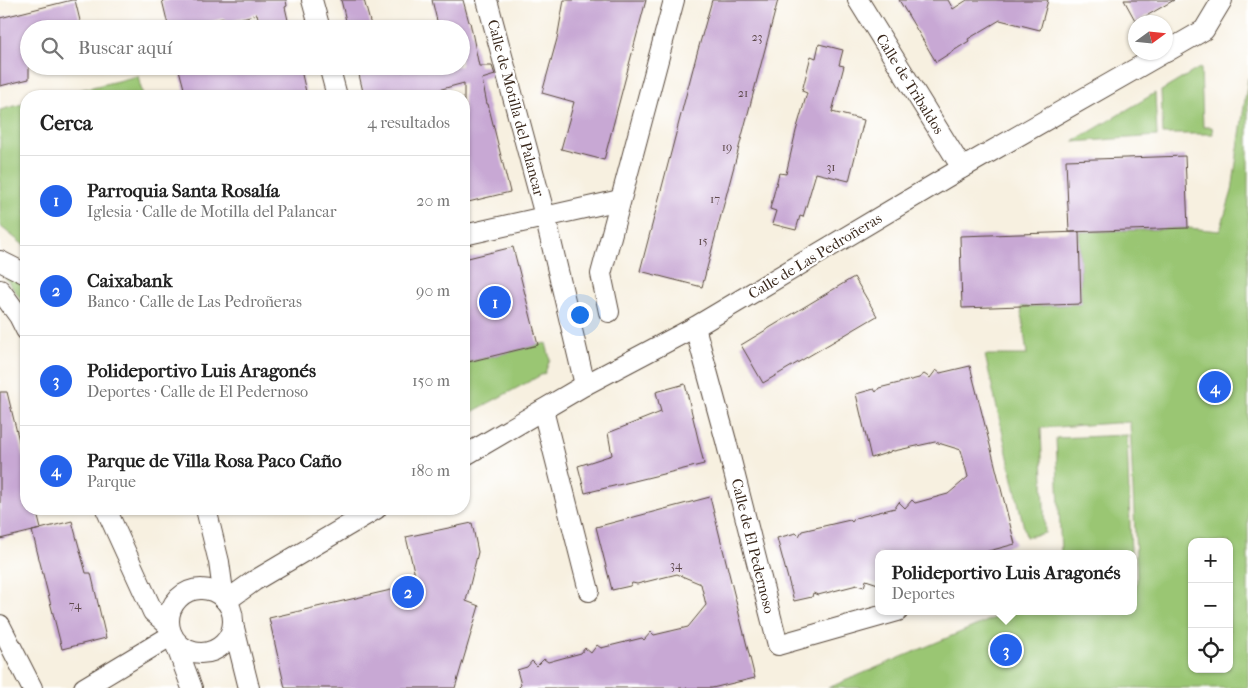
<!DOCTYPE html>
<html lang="es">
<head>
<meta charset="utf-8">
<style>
	:root { --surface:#fff; --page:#f2f2f2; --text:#222; --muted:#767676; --line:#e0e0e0; --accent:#2563eb }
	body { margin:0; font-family:"IM FELL French Canon",serif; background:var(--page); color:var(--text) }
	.controls { position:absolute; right:15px; bottom:15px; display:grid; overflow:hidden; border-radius:10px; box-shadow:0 1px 4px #0004 }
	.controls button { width:45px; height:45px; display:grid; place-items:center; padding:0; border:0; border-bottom:1px solid var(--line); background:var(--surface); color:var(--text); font:25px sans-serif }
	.compass { position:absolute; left:1128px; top:15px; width:45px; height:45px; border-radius:50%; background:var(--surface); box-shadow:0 1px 4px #0004; rotate:75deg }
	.you { position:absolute; left:579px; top:314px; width:18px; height:18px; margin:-12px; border:4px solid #fff; border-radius:50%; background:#1a73e8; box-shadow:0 0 0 8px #1a73e833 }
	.badge { display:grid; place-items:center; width:32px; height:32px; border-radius:50%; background:var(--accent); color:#fff; font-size:16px; font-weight:700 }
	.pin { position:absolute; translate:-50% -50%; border:2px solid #fff; box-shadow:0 1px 5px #0006 }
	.popup { position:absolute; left:875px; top:550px; width:262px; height:65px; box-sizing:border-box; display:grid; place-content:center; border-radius:10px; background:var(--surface); filter:drop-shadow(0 1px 4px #0005); font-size:16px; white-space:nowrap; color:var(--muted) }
	.popup b { font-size:19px; color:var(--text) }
	.popup::after { content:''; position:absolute; left:50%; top:100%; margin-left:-10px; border:10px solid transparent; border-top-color:var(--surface) }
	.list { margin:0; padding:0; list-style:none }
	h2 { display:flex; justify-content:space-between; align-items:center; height:65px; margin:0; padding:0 20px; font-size:21px }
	h2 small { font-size:16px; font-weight:400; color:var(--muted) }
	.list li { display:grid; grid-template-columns:32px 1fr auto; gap:15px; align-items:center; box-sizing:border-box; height:90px; padding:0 20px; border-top:1px solid var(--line) }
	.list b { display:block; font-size:19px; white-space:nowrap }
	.list p { margin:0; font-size:16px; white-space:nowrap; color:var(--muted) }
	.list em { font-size:16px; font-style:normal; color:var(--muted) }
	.icon { flex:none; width:28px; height:28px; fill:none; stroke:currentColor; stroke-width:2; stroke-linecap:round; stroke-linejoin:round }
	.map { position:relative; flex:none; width:1248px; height:688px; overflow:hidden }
	.search { position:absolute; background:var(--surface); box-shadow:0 1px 4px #0004; left:20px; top:20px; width:450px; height:55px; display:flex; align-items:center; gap:12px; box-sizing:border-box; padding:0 18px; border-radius:28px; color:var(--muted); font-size:19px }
	.panel { position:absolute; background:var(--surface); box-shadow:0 1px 4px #0004; left:20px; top:90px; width:450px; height:425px; border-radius:20px }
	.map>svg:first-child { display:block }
</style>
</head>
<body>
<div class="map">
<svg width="1248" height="688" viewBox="0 0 1248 688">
	<rect width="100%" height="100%" fill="#fff"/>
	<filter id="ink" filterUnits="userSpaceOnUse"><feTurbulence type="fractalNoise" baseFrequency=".02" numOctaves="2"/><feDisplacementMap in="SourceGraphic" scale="10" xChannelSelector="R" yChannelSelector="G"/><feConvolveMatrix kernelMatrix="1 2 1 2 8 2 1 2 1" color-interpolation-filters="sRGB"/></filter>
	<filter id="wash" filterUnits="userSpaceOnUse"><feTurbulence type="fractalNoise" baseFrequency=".0096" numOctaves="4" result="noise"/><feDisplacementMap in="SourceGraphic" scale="20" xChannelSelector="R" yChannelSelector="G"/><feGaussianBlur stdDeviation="1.12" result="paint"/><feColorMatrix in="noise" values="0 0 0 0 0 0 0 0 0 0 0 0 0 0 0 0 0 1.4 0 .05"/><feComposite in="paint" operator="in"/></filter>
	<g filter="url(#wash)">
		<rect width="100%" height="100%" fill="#f7f0e0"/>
		<!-- green -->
		<g fill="#9ac673" stroke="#6a7848" fill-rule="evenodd">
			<polygon points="1201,67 1203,127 1212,127 1213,134 1163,134 1161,91"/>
			<polygon points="138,76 143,96 55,96"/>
			<path d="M 1248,78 L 1248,688 L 828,688 L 1011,611 L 1134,611 L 1134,595 L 1136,594 L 1137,579 L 1130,422 L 1041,428 L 1045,533 L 1026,537 L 985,355 L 1027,355 L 1021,307 L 1081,304 L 1079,232 L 1188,228 L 1220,231 L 1232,191 ZM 1192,542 L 1229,542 L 1229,669 L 1192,669 Z"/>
			<polygon points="1155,93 1157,136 1073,142"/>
			<polygon points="26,103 26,247 0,226 0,110"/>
			<polygon points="8,276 26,286 26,306 6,279"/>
			<polygon points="546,343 550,359 545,373 468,414 464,398 464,363"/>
			<polygon points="1127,435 1131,554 1061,554 1056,438"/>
		</g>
		<g id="blocks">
			<!-- building -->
			<g fill="#c8a8d4">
				<polygon points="72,0 75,0 82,29 29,29 29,79 0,86 0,18"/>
				<polygon points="162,0 286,0 287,6 285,7 290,29 261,29 257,14 228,22 224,18 194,26 195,29 169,29"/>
				<polygon points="341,0 364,0 372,29 348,29"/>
				<polygon points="432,0 463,0 469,22 470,22 479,66 492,66 495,75 482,79 487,104 488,104 510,192 464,203 464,83 416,96 364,96 357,66 400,66 402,72 422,66 461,66 461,29 439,29"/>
				<polygon points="564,0 646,0 604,160 561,149 574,102 542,93 557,39"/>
				<polygon points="712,0 778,0 702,287 640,271 696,57"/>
				<polygon points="899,0 948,0 953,9 967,0 1048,0 1040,30 1000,20 968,39 969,41 936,62"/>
				<polygon points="1124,0 1174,0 1136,22"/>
				<polygon points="819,44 843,50 839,65 844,66 832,112 864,120 849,181 816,173 803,217 800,216 796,230 772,224 776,211 770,209 779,173 786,174 796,131 807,93 802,91 811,56 816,58"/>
				<polygon points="178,66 300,66 307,96 186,96"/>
				<polygon points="1185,156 1188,228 1069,232 1066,160"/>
				<polygon points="1079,232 1081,304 962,308 960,236"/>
				<polygon points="513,247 538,345 464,363 464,259"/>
				<polygon points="854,277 877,316 763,383 741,345"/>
				<polygon points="970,366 1015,544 985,552 984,554 878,554 878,584 866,580 864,587 857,585 818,595 813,593 812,597 794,601 777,538 796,533 799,536 802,531 850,520 852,522 855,518 895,508 899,502 905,508 912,500 915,503 948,494 968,477 961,450 935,442 894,451 891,450 890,452 871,458 856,394 874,389 876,392 879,388 919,378 924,374 930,378 936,370 940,373"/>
				<polygon points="685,384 704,464 585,493 578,466 612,455 608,433 661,412 656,392"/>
				<polygon points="0,392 7,392 26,469 26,509 36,509 41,529 0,539"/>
				<polygon points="710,497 755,678 712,688 518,688 521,685 517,670 527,667 532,661 537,666 544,659 548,662 581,653 585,648 591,653 597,645 601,648 642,638 644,640 651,632 654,635 688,627 706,605 701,584 677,574 637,584 632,583 630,586 612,590 596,527"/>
				<polygon points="72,521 86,573 91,573 106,638 62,649 32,531"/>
				<polygon points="472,523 478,552 466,601 479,606 455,688 285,688 269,618 417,584 406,537"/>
			</g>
		</g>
	</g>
	<g filter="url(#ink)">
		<use href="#blocks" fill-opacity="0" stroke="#57483b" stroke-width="1"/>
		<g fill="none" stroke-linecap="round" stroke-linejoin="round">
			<defs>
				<g id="minor">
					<polyline points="312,0 320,29"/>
					<polyline points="487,0 545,216 585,385"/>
					<polyline points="858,0 962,168"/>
					<polyline points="1166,52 1204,30 1222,0"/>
					<polyline points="329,66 337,96"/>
					<polyline points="464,235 620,200"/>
					<polyline points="0,261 26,274"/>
					<polyline points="0,290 19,316 26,330"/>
					<polyline points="609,312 601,274 674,0"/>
					<polyline points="695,327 726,441 778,645 898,611"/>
					<polyline points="543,410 589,591"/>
					<polyline points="464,456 585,385 695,327 962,168 1165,52"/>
					<polyline points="106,509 153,612 169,626"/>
					<polyline points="206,509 219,562 224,599"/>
					<circle cx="201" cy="621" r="32"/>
					<polyline points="226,601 254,581 376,509"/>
					<polyline points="233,624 249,688"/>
					<polyline points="0,625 32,688"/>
					<polyline points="174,640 192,688"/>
					<polyline points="84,688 172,635"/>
				</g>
			</defs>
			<!-- minor casing -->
			<use href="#minor" stroke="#57483b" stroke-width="22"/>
			<!-- minor -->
			<use href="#minor" stroke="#fff" stroke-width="20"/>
		</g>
	</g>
	<g text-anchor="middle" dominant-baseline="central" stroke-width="4.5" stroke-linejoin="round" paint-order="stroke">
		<!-- number labels -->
		<g font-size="12" fill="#5e4a4c">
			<text x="757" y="37">23</text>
			<text x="743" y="93">21</text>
			<text x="727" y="147">19</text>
			<text x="831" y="167">31</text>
			<text x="715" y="199">17</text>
			<text x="703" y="241">15</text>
			<text x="676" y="565">34</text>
			<text x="75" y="605">74</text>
		</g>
		<!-- street labels -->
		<g font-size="15" fill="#3b2a1e" stroke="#fff">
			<text transform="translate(910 84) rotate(58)">Calle de Tribaldos</text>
			<text transform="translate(516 108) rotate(75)">Calle de Motilla del Palancar</text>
			<text transform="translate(815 256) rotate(-31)">Calle de Las Pedroñeras</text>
			<text transform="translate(753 546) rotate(76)">Calle de El Pedernoso</text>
		</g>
	</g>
</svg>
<div class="controls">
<button>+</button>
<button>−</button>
<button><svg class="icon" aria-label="locate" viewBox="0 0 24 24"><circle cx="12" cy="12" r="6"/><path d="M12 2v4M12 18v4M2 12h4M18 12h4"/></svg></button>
</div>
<svg class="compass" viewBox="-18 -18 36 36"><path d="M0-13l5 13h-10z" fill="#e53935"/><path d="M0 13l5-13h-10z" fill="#767676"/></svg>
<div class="you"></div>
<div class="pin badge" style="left:495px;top:302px">1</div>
<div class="pin badge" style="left:408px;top:592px">2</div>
<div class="pin badge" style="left:1006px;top:650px">3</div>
<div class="popup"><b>Polideportivo Luis Aragonés</b>Deportes</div>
<div class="pin badge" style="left:1215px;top:387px">4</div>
<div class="search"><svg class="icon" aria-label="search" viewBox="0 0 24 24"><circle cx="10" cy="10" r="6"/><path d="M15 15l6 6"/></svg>Buscar aquí</div>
<section class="panel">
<h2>Cerca<small>4 resultados</small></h2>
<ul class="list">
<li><span class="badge">1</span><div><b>Parroquia Santa Rosalía</b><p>Iglesia · Calle de Motilla del Palancar</p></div><em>20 m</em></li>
<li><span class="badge">2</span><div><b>Caixabank</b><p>Banco · Calle de Las Pedroñeras</p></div><em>90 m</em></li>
<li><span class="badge">3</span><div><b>Polideportivo Luis Aragonés</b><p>Deportes · Calle de El Pedernoso</p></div><em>150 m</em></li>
<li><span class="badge">4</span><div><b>Parque de Villa Rosa Paco Caño</b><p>Parque</p></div><em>180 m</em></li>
</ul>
</section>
</div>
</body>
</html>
